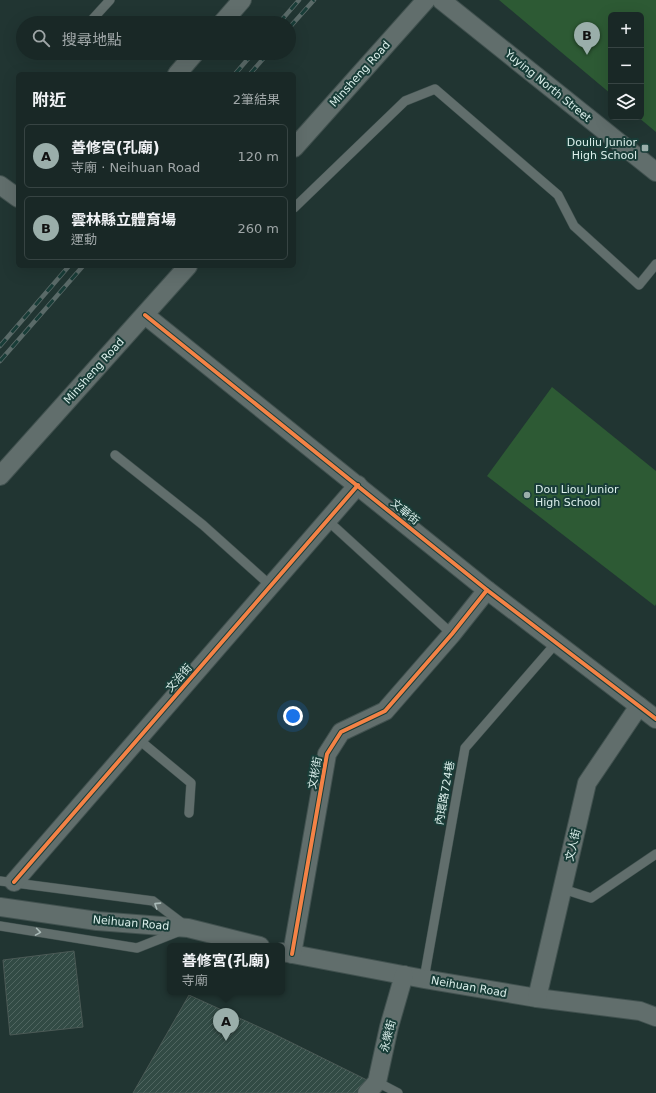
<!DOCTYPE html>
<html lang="zh-TW">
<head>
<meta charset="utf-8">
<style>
	:root { --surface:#192826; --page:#22302e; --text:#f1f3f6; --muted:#9fa6a7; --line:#374443; --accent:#9aaeaa }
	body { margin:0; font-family:"DejaVu Sans","Noto Sans TC",sans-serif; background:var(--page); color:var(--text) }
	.controls { position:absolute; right:12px; top:12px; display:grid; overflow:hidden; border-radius:6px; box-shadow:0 4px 16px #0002 }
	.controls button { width:36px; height:36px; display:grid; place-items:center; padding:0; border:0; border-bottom:1px solid var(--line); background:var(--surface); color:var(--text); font:20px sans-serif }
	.you { position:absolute; left:293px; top:716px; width:14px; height:14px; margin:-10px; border:3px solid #fff; border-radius:50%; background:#1a73e8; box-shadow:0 0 0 6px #1a73e833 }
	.badge { display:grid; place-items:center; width:26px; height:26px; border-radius:50%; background:var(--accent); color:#111; font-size:13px; font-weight:700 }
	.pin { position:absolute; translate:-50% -33px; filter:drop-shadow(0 1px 2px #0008) }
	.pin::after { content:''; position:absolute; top:21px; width:14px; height:12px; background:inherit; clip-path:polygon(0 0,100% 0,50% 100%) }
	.popup { position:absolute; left:167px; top:943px; width:118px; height:52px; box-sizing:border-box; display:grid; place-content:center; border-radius:6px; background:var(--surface); filter:drop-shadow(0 1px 3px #0005); font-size:13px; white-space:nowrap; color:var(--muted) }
	.popup b { font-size:15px; color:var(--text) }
	.popup::after { content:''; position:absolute; left:50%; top:100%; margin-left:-8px; border:8px solid transparent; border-top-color:var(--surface) }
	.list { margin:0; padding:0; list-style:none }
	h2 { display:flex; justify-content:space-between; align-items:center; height:52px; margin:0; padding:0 16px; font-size:17px }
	h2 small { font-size:13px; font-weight:400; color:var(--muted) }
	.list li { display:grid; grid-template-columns:26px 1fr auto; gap:12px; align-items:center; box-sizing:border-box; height:64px; margin:0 8px 8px; padding:0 8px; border:1px solid var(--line); border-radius:6px }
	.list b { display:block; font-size:15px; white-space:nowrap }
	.list p { margin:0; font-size:13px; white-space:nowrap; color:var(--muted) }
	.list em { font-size:13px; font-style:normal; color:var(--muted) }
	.icon { flex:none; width:22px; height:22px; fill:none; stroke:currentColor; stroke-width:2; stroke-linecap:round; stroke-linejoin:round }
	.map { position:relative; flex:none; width:656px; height:1093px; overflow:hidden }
	.search { position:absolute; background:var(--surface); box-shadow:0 4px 16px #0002; left:16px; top:16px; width:280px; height:44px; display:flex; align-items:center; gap:10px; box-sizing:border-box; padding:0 14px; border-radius:22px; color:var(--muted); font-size:15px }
	.panel { position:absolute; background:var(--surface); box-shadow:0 4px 16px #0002; left:16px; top:72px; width:280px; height:196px; border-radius:6px }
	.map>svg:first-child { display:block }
</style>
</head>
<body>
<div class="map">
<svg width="656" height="1093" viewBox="0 0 656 1093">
	<defs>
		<pattern id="building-hatch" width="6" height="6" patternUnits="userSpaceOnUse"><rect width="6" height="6" fill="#324b45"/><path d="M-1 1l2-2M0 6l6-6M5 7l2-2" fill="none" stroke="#4f6560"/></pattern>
	</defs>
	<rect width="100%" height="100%" fill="#213532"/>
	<!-- grass -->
	<g fill="#2d5a34">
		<polygon points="499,0 656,0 656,132 638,117 641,117 641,15 611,15 611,94"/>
		<polygon points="552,387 656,471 656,604 655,606 487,476"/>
	</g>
	<!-- building -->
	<g fill="url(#building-hatch)" stroke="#4b5a56">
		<polygon points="74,951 83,1027 10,1035 3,960"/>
		<polygon points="189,995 272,1033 373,1083 365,1093 133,1093"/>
	</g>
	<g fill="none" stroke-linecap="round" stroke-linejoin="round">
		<defs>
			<g id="service">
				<polyline points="89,23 110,0"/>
				<polyline points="294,208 405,101 435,89 558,195 574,226 639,285 656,264"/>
				<polyline points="115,455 203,525 271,586"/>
				<polyline points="327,520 452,634"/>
				<polyline points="138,739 191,783 189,813"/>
				<polyline points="0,881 153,901 186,926"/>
				<polyline points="563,889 591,898 656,854"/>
				<polyline points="0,926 137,948 180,931"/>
				<polyline points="424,979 465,748 557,642"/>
				<polyline points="377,1082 398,1093"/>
			</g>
			<g id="minor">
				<polyline points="441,0 656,172"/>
				<polyline points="222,23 242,0"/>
				<polyline points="177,74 195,53"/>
				<polyline points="294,148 426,0"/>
				<polyline points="0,185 18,198"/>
				<polyline points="145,315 487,590 656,719"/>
				<polyline points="0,476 188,266"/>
				<polyline points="14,882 358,485"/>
				<polyline points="0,907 97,921 188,928 260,946"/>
				<polyline points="282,952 424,979 537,998 640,1011 656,1017"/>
				<polyline points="292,954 327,754 341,732 385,711 452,634 487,590"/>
				<polyline points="537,998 587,783 639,706"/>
				<polyline points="367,1093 377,1082 389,1027 404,975"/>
			</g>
		</defs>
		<!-- service casing -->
		<use href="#service" stroke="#41514f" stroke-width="10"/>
		<!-- minor casing -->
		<use href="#minor" stroke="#41514f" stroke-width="20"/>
		<!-- service -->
		<use href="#service" stroke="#616e6c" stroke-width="9"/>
		<!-- minor -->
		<use href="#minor" stroke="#616e6c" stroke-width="18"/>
		<defs>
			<g id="rail">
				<polyline points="279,23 299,0"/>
				<polyline points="289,28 314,0"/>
				<polyline points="235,74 253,53"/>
				<polyline points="250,74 268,53"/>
				<polyline points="0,346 69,266"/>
				<polyline points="0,361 83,266"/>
			</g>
		</defs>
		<!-- rail casing -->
		<use href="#rail" stroke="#5a6a68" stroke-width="4.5"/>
		<!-- rail -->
		<use href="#rail" stroke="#193d38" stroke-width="3" stroke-dasharray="9" stroke-linecap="butt"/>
		<defs>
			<g id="cycleway">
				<polyline points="145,315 487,590 656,719"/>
				<polyline points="14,882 358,485"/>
				<polyline points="292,954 327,754 341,732 385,711 452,634 487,590"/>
			</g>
		</defs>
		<!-- cycleway casing -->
		<use href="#cycleway" stroke="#193d38" stroke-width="6"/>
		<!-- cycleway -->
		<use href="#cycleway" stroke="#f48246" stroke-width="4"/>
	</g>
	<!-- one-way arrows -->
	<defs><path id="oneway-chevron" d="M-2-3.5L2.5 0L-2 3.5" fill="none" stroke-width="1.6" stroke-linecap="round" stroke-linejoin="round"/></defs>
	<g stroke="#aabbb8">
		<use href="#oneway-chevron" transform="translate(157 905) rotate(-147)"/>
		<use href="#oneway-chevron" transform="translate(38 932) rotate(9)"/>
	</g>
	<!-- markers -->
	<g fill="#9aaeaa" stroke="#193d38" stroke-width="1.5">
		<rect x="641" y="144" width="8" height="8" rx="2"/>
		<circle cx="527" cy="495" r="4"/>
	</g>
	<g text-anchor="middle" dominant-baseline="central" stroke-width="4" stroke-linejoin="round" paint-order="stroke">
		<!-- street labels -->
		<g font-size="11" fill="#dbefeb" stroke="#193d38">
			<text transform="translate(360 74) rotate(-48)">Minsheng Road</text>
			<text transform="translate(548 86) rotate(39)">Yuying North Street</text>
			<text transform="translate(94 371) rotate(-48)">Minsheng Road</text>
			<text transform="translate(405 512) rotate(39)">文華街</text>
			<text transform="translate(179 678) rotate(-49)">文治街</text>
			<text transform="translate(315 773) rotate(-80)">文彬街</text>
			<text transform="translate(445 793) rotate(-80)">內環路724巷</text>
			<text transform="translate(573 845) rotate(-77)">文人街</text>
			<text transform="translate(131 923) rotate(5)">Neihuan Road</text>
			<text transform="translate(469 987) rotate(10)">Neihuan Road</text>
			<text transform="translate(388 1036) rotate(-76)">永樂街</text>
		</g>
		<!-- poi labels -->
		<g font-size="11" fill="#dbefeb" stroke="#193d38" text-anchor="end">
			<text x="637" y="142">Douliu Junior<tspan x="637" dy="13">High School</tspan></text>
			<text x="535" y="489" text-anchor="start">Dou Liou Junior<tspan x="535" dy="13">High School</tspan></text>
		</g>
	</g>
</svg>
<div class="controls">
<button>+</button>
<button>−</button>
<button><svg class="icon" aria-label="layers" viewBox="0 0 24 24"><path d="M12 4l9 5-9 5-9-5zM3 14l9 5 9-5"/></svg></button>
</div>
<div class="you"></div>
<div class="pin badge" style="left:226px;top:1041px">A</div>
<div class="popup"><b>善修宮(孔廟)</b>寺廟</div>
<div class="pin badge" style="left:587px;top:55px">B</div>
<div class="search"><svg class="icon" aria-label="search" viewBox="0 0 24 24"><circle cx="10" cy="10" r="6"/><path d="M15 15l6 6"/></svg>搜尋地點</div>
<section class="panel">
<h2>附近<small>2筆結果</small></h2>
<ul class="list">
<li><span class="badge">A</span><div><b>善修宮(孔廟)</b><p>寺廟 · Neihuan Road</p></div><em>120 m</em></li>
<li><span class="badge">B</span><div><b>雲林縣立體育場</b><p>運動</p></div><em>260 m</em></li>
</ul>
</section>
</div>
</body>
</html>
